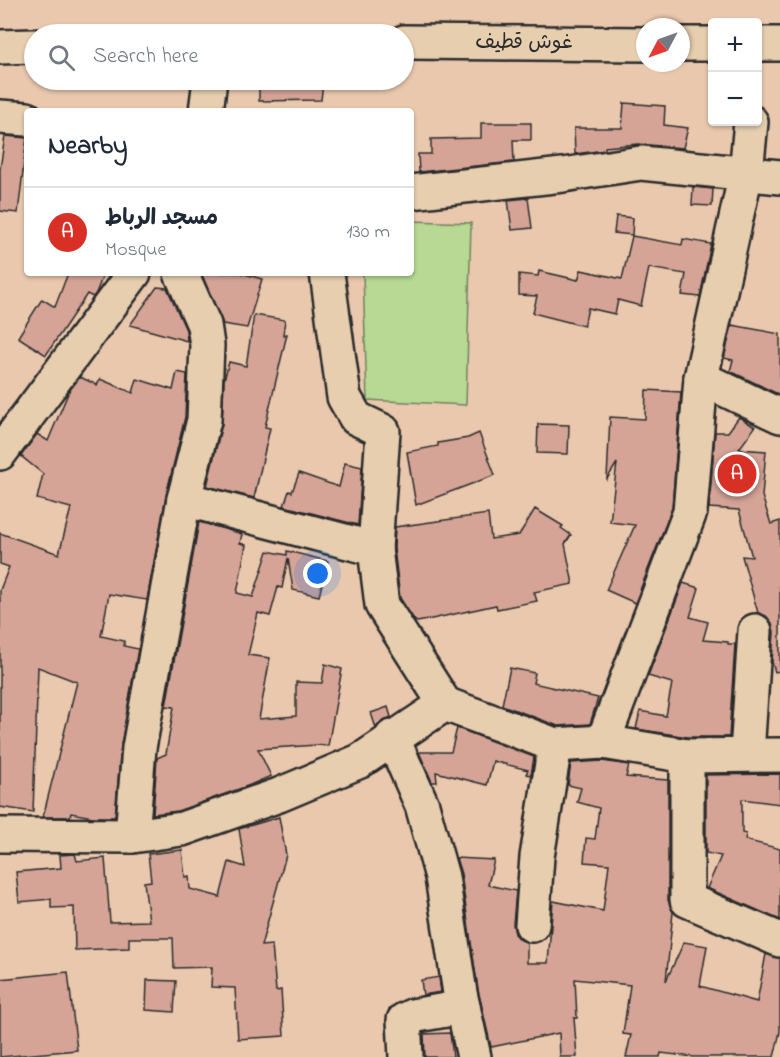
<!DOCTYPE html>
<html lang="en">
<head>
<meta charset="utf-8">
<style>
	:root { --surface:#fff; --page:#f6f6f7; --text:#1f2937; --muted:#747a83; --line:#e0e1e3; --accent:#d93025 }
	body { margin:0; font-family:"Indie Flower","Playpen Sans Arabic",sans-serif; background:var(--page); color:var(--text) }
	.controls { position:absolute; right:18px; top:18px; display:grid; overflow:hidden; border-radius:6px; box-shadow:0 2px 4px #0004 }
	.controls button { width:54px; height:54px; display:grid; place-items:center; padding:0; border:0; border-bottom:2px solid var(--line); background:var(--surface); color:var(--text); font:30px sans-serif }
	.compass { position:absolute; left:636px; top:18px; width:54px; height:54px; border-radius:50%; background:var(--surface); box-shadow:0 2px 4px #0004; rotate:229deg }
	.you { position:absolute; left:318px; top:574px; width:21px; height:21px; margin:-15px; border:4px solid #fff; border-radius:50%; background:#1a73e8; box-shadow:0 0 0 9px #1a73e833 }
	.badge { display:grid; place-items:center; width:39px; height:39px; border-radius:50%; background:var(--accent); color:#fff; font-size:20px; font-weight:700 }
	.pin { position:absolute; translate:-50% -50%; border:3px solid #fff; box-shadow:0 2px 6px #0006 }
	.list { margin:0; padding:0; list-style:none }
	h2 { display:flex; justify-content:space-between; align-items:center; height:78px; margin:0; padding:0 24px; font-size:26px }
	h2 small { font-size:20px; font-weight:400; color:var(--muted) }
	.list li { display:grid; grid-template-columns:39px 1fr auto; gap:18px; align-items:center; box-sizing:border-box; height:90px; padding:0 24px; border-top:2px solid var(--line) }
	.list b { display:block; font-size:22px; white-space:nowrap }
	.list p { margin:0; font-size:20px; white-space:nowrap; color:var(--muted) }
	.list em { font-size:20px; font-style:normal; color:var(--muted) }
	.icon { flex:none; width:33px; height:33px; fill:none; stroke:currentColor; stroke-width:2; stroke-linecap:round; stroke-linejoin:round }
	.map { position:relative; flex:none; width:780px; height:1057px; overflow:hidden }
	.search { position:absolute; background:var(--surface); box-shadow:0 2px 4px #0004; left:24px; top:24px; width:390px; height:66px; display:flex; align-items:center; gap:15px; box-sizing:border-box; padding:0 21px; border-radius:33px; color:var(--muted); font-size:22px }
	.panel { position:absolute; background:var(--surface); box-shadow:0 2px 4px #0004; left:24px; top:108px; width:390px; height:168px; border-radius:6px }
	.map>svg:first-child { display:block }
</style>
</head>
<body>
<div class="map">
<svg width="780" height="1057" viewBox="0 0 780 1057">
	<rect width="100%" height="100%" fill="#eac8ae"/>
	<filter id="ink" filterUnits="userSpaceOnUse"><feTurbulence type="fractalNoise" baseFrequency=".0167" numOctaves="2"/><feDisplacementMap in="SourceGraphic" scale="12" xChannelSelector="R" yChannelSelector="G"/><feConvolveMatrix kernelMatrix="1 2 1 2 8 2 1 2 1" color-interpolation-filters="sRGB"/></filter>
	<g filter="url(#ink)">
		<!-- green -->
		<polygon fill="#b7d993" stroke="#71825f" stroke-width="1.5" points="411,221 471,223 466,405 367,400 363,273 411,273"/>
		<!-- building -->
		<g fill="#d5a497" stroke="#2b2b2b" stroke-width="1.5">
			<polygon points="259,83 323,83 321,100 259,101"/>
			<polygon points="624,103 665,106 664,125 688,128 683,148 638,144 605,147 605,150 575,154 574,128 622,128"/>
			<polygon points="481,123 531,123 531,140 513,140 514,162 419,172 418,154 431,154 431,139 481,138"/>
			<polygon points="5,136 27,138 18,213 0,211 0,169"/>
			<polygon points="693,187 713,189 712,206 692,205"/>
			<polygon points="528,198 532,228 512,230 508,200"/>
			<polygon points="616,216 633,218 632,235 614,233"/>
			<polygon points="632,236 682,245 683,239 711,244 700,297 682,295 686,274 649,268 641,306 618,300 615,314 588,308 584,326 533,313 537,296 519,295 519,274 538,276 539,271 578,280 581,270 622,279"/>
			<polygon points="68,273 104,273 96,293 93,297 87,294 46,355 18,337 42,299 55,307"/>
			<polygon points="201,273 241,273 262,279 247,328 223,324"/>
			<polygon points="157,287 167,288 186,330 187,341 130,325"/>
			<polygon points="254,315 285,320 283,335 287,334 265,427 270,428 254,498 207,486 222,424 224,380 229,362 246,366"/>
			<polygon points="732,325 780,334 780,395 730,371 733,360 724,358"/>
			<polygon points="177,372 187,374 185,417 166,496 147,600 109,594 101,636 124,641 124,646 138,649 121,745 115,817 93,817 71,813 70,817 43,817 77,682 38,667 33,812 0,807 0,590 9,567 0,564 0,533 59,554 71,508 37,499 43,474 21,456 37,434 48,441 69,391 80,377 97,385 100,379 133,393 137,379 173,390"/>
			<polygon points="646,390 681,392 672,508 635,603 606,590 635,525 610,522 617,463 607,479 610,417 645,419"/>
			<polygon points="739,417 755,427 739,449 766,451 762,496 771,524 780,521 780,671 775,672 772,662 774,632 772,623 766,616 758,613 742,556 752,557 739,510 709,508 715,432 728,432"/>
			<polygon points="538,424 569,425 568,454 537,453"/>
			<polygon points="479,433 495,475 416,505 407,452 438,446 438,443 468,438"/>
			<polygon points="345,463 362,467 358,525 284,506 289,491 292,492 299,473 339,487"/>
			<polygon points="535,509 563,526 561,528 571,535 565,544 573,584 534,592 537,601 497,609 496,605 418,622 415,621 400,598 394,548 395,527 488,514 491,539 519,535"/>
			<polygon points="199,522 242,534 240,543 246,545 237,593 253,597 268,551 287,555 287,551 328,561 319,596 293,590 288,558 282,588 278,587 270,616 258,613 248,655 270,658 259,719 296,716 296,682 322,683 325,664 342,669 328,746 317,745 258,749 271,776 250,785 178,811 153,814 157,758 166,754 174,707 166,706"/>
			<polygon points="683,583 699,588 690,617 708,622 703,640 728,642 728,644 735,644 729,737 688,737 636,729 640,711 666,716 672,683 648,676"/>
			<polygon points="510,668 535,673 533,683 598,698 590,724 558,726 502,705"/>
			<polygon points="388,707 391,717 384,720 376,728 371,713"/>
			<polygon points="457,728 534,757 531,775 526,774 528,770 493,761 487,785 436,772 437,782 432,782 419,752 451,752"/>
			<polygon points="602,761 629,765 626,777 668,780 668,900 673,912 666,981 684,942 707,946 700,986 757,1002 766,954 780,958 780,1032 774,1057 694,1057 661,1053 660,1057 626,1057 631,1035 623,1034 630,985 575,979 577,1018 574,1018 577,1057 560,1057 559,1033 491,1047 478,990 461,874 456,858 494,860 488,885 516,891 513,924 515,934 521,940 527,942 527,963 548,963 553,901 603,911 609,864 584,862 586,838 595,839 599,808 577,802 581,788 568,785 571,763"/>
			<polygon points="780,774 780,804 742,799 742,833 746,834 745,840 780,849 780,920 707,888 721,856 706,853 706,775"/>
			<polygon points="279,817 286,855 261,946 272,945 276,991 281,990 284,1036 238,1039 235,988 211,987 212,967 174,968 173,938 129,938 129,948 75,950 74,907 51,908 51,899 19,902 16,872 61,868 60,855 75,854 77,861 105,858 110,922 149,921 144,882 151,881 148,854 182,850 185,877 189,876 190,889 220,897 229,862 245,867 239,829"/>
			<polygon points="68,972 77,1050 0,1057 0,979"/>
			<polygon points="439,977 441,992 423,995 421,980"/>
			<polygon points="147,980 176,981 174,1012 146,1010"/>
			<polygon points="450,1033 453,1057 425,1057 424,1034"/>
		</g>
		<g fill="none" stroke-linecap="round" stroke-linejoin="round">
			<defs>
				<g id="minor">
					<polyline points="206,111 210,80"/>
					<polyline points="0,117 27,119"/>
					<polyline points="411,192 563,175 641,163 780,177"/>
					<polyline points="327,273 344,397 356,418 383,431 375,549"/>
					<polyline points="701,378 780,416"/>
					<polyline points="0,453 134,273"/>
					<polyline points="184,499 375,549 382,605 445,704"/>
					<polyline points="392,737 422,805 442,877 460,993 474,1057"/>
					<polyline points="603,742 690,512 701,378 746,173 751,122"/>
					<polyline points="747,754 755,631"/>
					<polyline points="687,756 687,900 780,940"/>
					<polyline points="0,835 132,836 182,829 279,795 360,761 445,704 555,745 603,742 687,756 780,755"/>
					<polyline points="132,836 139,748 184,499 204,420 207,345 204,325 181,273"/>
					<polyline points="532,925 537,857 555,745"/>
					<polyline points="406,1057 404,1020 412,1016 463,1007"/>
				</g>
				<g id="major">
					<polyline points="404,42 645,44"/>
					<polyline points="681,44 712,44"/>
					<polyline points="758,44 780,44"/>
					<polyline points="0,47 34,46"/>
				</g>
			</defs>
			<!-- minor casing -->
			<use href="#minor" stroke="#2b2b2b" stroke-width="38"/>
			<!-- major casing -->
			<use href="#major" stroke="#2b2b2b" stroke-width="38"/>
			<!-- minor -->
			<use href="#minor" stroke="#e6ceaf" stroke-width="33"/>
			<!-- major -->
			<use href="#major" stroke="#e6ceaf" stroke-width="33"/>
		</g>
	</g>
	<g text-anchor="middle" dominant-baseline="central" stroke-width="6" stroke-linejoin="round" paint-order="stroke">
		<!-- street labels -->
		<g font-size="21" fill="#2b2b2b" stroke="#e6ceaf">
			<text x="524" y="43">غوش قطيف</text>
		</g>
	</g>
</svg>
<div class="controls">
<button>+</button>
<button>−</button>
</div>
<svg class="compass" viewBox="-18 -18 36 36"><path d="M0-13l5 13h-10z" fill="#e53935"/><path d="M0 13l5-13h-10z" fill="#747a83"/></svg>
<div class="you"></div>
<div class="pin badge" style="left:737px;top:474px">A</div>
<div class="search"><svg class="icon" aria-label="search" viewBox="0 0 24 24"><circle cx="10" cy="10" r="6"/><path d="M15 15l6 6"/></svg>Search here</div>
<section class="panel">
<h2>Nearby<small></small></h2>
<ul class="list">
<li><span class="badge">A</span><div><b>مسجد الرباط</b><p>Mosque</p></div><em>130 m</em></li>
</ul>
</section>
</div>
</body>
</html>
